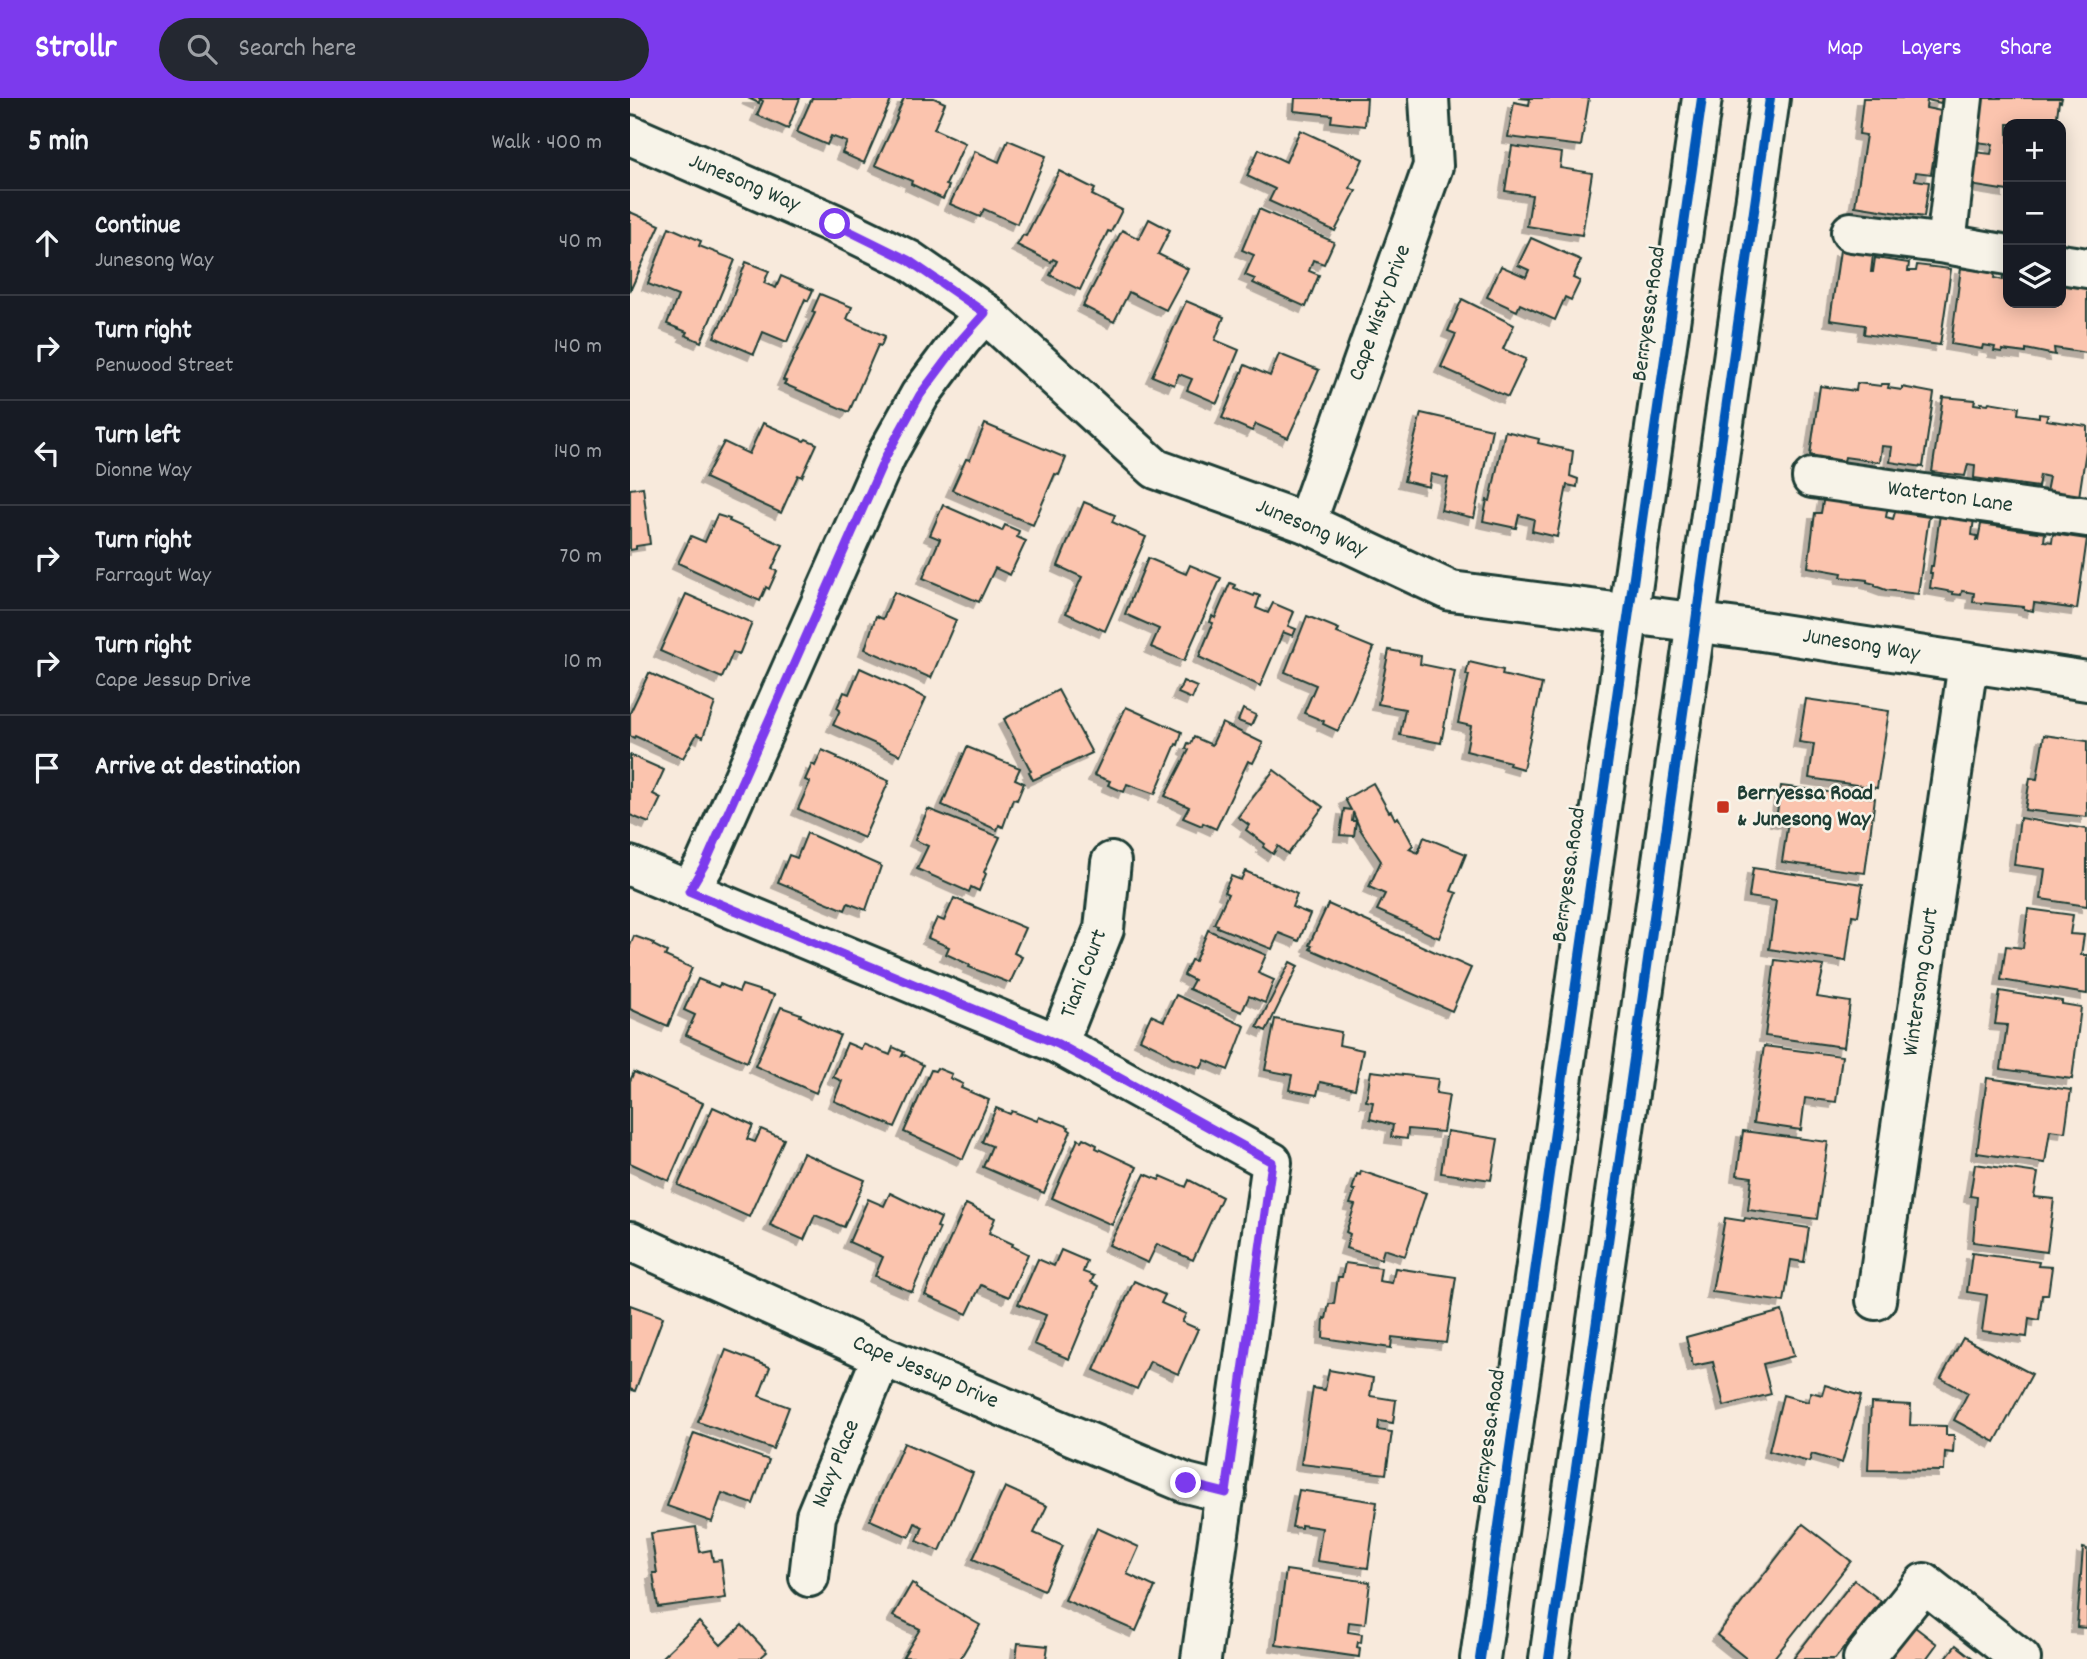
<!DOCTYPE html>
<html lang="en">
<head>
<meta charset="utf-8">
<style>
	:root { --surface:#171b24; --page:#242831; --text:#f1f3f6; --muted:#9ea1a6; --line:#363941; --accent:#7c3aed }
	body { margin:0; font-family:Dekko,sans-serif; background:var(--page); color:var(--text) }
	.controls { position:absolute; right:21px; top:21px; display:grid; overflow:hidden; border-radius:14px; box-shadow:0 4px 18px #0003 }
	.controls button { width:63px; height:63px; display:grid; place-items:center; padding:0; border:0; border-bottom:2px solid var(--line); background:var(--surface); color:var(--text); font:35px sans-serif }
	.stop { position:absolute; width:21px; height:21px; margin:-16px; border:5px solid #7c3aed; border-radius:50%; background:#fff }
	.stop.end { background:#7c3aed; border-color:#fff; box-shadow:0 2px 7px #0008 }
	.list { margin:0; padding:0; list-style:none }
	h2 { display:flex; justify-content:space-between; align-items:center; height:91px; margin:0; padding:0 28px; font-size:30px }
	h2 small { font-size:23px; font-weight:400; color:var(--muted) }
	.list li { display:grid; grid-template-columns:46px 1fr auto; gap:21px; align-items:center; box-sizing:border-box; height:105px; padding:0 28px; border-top:2px solid var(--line) }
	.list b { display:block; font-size:26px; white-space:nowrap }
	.list p { margin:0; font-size:23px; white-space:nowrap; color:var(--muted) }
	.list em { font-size:23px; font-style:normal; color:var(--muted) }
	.icon { flex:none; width:38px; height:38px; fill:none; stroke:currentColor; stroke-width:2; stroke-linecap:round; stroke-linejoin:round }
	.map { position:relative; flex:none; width:1457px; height:1561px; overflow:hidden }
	header { display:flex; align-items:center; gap:42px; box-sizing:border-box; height:98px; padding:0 35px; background:var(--accent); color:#fff }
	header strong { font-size:33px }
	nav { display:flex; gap:38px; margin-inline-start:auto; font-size:24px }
	.search { width:490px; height:63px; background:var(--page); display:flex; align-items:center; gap:18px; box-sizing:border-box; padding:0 24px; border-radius:38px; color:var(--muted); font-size:26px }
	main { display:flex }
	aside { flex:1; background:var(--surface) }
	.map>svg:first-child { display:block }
</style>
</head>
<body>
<header>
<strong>Strollr</strong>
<div class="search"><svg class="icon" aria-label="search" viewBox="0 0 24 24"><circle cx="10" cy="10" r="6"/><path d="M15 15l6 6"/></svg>Search here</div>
<nav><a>Map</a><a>Layers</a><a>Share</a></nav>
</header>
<main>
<aside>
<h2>5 min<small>Walk · 400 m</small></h2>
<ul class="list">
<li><svg class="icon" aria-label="ahead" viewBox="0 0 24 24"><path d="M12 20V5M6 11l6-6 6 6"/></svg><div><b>Continue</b><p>Junesong Way</p></div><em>40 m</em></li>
<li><svg class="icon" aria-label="right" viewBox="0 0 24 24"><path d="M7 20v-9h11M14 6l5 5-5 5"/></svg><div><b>Turn right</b><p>Penwood Street</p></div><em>140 m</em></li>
<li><svg class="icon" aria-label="left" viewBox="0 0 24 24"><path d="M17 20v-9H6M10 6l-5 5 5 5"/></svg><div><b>Turn left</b><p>Dionne Way</p></div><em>140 m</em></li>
<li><svg class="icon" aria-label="right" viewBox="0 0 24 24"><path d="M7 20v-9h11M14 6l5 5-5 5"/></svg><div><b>Turn right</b><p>Farragut Way</p></div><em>70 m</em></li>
<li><svg class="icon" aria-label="right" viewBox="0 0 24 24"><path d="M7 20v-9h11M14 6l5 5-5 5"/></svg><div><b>Turn right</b><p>Cape Jessup Drive</p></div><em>10 m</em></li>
<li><svg class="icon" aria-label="arrive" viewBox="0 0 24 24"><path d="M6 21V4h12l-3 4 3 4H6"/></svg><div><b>Arrive at destination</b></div></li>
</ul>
</aside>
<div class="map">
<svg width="1457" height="1561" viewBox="0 0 1457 1561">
	<defs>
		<filter id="shadow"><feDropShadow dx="-6" dy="6" stdDeviation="0" flood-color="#0004"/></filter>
	</defs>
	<rect width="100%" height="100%" fill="#f8eadc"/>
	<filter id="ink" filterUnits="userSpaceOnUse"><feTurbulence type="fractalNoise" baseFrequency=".0143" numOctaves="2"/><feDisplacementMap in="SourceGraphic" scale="14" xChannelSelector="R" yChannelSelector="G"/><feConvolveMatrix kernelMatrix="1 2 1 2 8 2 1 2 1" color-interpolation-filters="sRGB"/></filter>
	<g filter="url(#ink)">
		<!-- building -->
		<g fill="#fbc4ae" stroke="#1f3d34" stroke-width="2" filter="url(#shadow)">
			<polygon points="118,0 170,0 158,31 127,17 133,3 130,1 129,5"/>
			<polygon points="182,0 262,0 234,65 212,55 217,44 201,38 197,47 167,34"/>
			<polygon points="274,0 304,0 315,5 304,31 335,45 316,87 319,88 313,101 281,86 282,83 245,67 267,20 266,19"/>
			<polygon points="665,0 737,0 735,28 701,24 702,17 664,13"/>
			<polygon points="889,0 959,0 951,48 878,39 884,4 899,7 900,1"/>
			<polygon points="1233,0 1312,0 1311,5 1297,2 1296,10 1311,13 1301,76 1286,74 1285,82 1299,84 1294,119 1225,108 1236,37 1229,36"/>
			<polygon points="1353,0 1432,0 1431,4 1429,3 1426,26 1378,26 1378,93 1340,87 1345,54 1361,56 1363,46 1346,44"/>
			<polygon points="670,32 733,61 720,90 726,93 705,133 639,103 645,91 617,78 629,51 656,64"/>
			<polygon points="378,42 416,58 387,126 354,111 350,119 320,106 345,53 369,64"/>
			<polygon points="882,48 932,55 930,70 962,75 952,137 897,128 902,97 875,93"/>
			<polygon points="429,73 465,91 462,97 492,112 481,134 478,133 450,192 420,177 427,163 423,161 421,164 387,147 393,137 396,138"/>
			<polygon points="629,111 704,144 694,166 683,162 679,173 689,177 676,209 623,185 625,181 615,177 624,157 612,152"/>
			<polygon points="0,114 30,127 0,193"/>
			<polygon points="519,121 540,132 528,156 558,171 536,212 499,194 484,224 453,208 492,132 509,141"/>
			<polygon points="39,129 71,143 69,148 105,162 71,244 55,237 57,234 37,226 48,198 18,186"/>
			<polygon points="901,140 951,162 943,180 950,183 941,202 935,199 925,222 890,206 887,213 857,199 871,168 896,179 899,172 888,167"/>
			<polygon points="1210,152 1243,157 1241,174 1243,174 1245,160 1279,165 1278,173 1286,173 1287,167 1321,171 1310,247 1234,236 1235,227 1200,222"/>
			<polygon points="116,164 139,173 134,185 146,190 151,178 183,192 178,203 175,201 157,244 133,234 124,256 84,239 98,211"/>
			<polygon points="1331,170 1365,175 1364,180 1373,182 1373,177 1378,178 1378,205 1431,205 1431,180 1438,181 1437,187 1445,188 1457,184 1457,255 1424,250 1425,257 1396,251 1396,255 1372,252 1372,254 1364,253 1365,249 1353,247 1352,251 1321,246"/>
			<polygon points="190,196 222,209 217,221 255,238 251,248 248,247 219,314 154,286 156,283 153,282 185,215 182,214"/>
			<polygon points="832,201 884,227 873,251 896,261 878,299 811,269 826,236 818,233"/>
			<polygon points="556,203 594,219 585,242 609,252 587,305 557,292 562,281 549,276 544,287 522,278"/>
			<polygon points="649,256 689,272 658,340 626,326 622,333 592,320 615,267 640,278"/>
			<polygon points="1227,285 1251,288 1252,286 1259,286 1258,290 1272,292 1272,289 1304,295 1293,369 1260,364 1262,349 1252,348 1250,364 1215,359 1214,363 1180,357 1190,288 1226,293"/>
			<polygon points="1313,299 1345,302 1344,306 1351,307 1351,305 1358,306 1359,304 1389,309 1388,316 1409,319 1409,316 1418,317 1416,322 1457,328 1457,346 1449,399 1416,394 1419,379 1410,377 1408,389 1344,380 1345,367 1338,366 1335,378 1302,374"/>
			<polygon points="791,315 862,331 844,420 811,412 818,380 801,376 799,389 774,383"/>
			<polygon points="133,325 174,343 176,341 187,346 172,379 168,377 151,415 75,380 94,344 119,356"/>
			<polygon points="355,326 436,360 429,377 425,376 403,427 322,392 336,361 340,362"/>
			<polygon points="875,333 909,341 908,345 943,353 940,378 948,381 947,389 937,387 927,439 902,433 904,421 889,417 886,430 853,423 857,402 860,403"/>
			<polygon points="13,389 20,446 6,448 6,451 0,452 0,391"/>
			<polygon points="1194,398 1258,408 1256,419 1263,421 1265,414 1299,419 1288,496 1256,492 1245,488 1245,486 1237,484 1237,482 1211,479 1212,475 1178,469 1185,415 1191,415"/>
			<polygon points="454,404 485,417 482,424 516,439 475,533 436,515 452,479 428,468"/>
			<polygon points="313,407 372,433 375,427 389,433 387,439 396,443 380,477 365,470 349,504 293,480 310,441 300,437"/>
			<polygon points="1310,416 1344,420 1342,437 1347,438 1346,442 1348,442 1351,426 1415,435 1414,443 1422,444 1423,436 1457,441 1447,511 1404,505 1403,513 1394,511 1394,509 1343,504 1344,495 1332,493 1331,497 1323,496 1323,494 1300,490 1302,475 1300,475 1301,468 1303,468"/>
			<polygon points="87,417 100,421 99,423 153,447 142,471 147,473 139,491 136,489 130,503 48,465 61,438 75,444"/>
			<polygon points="518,460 556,476 560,467 591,480 554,563 521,549 529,531 495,516"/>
			<polygon points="600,485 605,487 604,490 624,498 625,496 630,498 626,510 638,515 643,505 664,514 658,528 666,531 663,538 653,534 630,588 569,559 583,525 580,524 582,518 585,520"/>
			<polygon points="264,494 326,522 301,580 235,551 246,518 253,521"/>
			<polygon points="56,496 122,525 109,557 103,554 92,580 30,553"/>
			<polygon points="677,518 709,531 707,535 744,550 708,633 693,626 694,623 674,615 686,587 655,574"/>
			<polygon points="759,552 791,558 790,566 825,573 811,645 770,637 775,611 748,606"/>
			<polygon points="839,564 873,572 872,577 912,586 893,671 879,667 880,664 836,653 841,628 828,625 839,577 836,577"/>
			<polygon points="230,570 296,600 270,657 203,627 210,612 207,610 214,594 219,596"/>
			<polygon points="19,575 85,605 73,639 67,636 53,660 5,638 4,640 0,638 0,615"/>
			<polygon points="553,583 567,589 562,601 548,595"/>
			<polygon points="428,592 462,655 403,682 399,674 401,673 374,621"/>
			<polygon points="1176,601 1259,613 1247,690 1179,680 1184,646 1169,644"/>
			<polygon points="496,609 552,634 548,647 546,646 525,696 497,686 494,694 478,687 480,683 464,677"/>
			<polygon points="613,611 626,617 621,628 608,623"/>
			<polygon points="592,625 633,645 623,665 618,663 586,731 573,725 572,728 553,720 559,709 535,698 559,652 556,650 558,645 561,646 564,639 582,647"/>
			<polygon points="1414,637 1457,643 1457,719 1395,712 1400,680 1407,681"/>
			<polygon points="337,649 390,670 385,681 394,685 387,702 383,701 373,729 369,727 367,732 312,707"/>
			<polygon points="192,652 208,659 207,661 259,683 234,740 168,711 180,684 175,682 182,666 185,668"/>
			<polygon points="0,657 34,672 23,696 31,700 19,725 0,717"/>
			<polygon points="644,672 693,709 658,756 648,748 643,756 633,749 635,746 616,732 619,727 608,719"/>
			<polygon points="743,685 759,714 761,713 765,721 768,719 783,747 779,751 788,755 794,739 836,756 821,793 827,795 809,840 747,812 755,796 739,789 751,763 730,731 723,714 722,723 726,723 724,738 710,737 714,711 721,712 715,701"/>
			<polygon points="1151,688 1245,700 1235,775 1152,764 1158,724 1146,722"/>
			<polygon points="298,711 370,739 354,774 356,776 349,793 341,789 339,794 287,771 298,748 285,742"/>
			<polygon points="1390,720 1457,731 1457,808 1411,801 1415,771 1384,767"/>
			<polygon points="177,735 251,768 236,812 218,805 215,812 148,784 159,757 167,760"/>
			<polygon points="1123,770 1233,786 1228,818 1222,817 1216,863 1139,851 1146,803 1119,799"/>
			<polygon points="615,773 667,796 662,809 680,816 669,843 649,835 642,851 587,829 588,827 584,826 598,796 594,794 601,778 611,782"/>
			<polygon points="324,800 395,830 384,855 392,859 380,885 339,869 340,867 316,856 319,849 298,840 307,820 314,823"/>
			<polygon points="698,806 841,870 822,913 680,851 682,848 679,847"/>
			<polygon points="1398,811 1443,817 1440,836 1454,837 1451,857 1457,857 1457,896 1371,882 1376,848 1393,850"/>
			<polygon points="578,832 636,857 628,875 644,882 635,905 619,898 612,914 559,891 564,882 554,877 561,862 565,863"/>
			<polygon points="4,838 24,845 23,847 37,854 35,858 62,870 38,928 0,911 0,848"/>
			<polygon points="1145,862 1194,868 1187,899 1220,904 1214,949 1135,938"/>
			<polygon points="660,864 668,868 636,933 627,929"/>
			<polygon points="68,881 88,889 90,886 109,894 112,887 144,897 117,964 56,937 65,917 54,912"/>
			<polygon points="1370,893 1432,903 1432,906 1451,909 1442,981 1371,971 1377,927 1365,926"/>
			<polygon points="546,897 615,928 598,972 575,962 571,970 542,959 531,951 510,941 521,917 534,923"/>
			<polygon points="151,909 171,916 170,918 189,928 210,937 186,995 125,968"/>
			<polygon points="645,921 711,934 709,947 733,952 725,991 690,984 687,997 659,992 662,977 635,972"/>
			<polygon points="217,945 231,951 233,946 260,957 263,949 274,954 272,958 275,957 293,967 265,1029 204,1003 212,983 203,979"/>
			<polygon points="1134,948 1212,958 1206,1004 1175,1000 1171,1032 1123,1025"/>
			<polygon points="307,970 322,976 320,980 333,986 331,990 359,1002 333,1061 274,1034 301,972 305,973"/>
			<polygon points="741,973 808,981 806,995 819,997 813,1034 778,1031 777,1041 761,1039 763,1027 740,1021 743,1004 736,1003"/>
			<polygon points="4,974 73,1005 39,1083 0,1065 0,983"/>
			<polygon points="1357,980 1441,992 1435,1034 1420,1032 1415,1065 1347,1055"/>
			<polygon points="83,1009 123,1027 117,1041 125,1044 131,1031 154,1041 119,1119 48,1087"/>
			<polygon points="366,1010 380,1016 382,1013 407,1023 409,1019 423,1024 424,1023 439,1029 438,1031 441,1033 414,1095 353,1069 362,1048 352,1044"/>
			<polygon points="817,1033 868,1041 861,1082 811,1075"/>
			<polygon points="1113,1033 1198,1044 1187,1121 1118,1112 1122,1079 1107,1077"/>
			<polygon points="453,1040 467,1047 466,1050 507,1069 482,1127 422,1100 448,1041 451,1043"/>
			<polygon points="173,1055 235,1082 214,1129 185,1117 174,1142 140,1127"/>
			<polygon points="1345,1066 1408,1075 1404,1099 1424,1101 1417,1154 1343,1144 1347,1099 1340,1098"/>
			<polygon points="731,1073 796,1095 775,1158 754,1151 751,1161 716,1150 720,1136 716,1134 725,1107 720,1106 725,1092 722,1092 727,1076 730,1077"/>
			<polygon points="515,1076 529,1082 531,1078 556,1089 559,1082 592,1099 563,1162 527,1146 518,1165 479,1147"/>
			<polygon points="260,1095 311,1120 307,1129 310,1130 282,1194 245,1178 253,1159 219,1144 238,1101 254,1108"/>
			<polygon points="336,1106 365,1120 359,1135 383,1146 382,1148 398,1156 379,1199 351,1187 337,1216 295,1197"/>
			<polygon points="1095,1120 1114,1123 1115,1120 1179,1130 1174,1164 1161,1162 1154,1204 1082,1194"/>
			<polygon points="431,1152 457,1163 453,1174 464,1178 461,1184 469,1188 439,1261 404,1246 416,1217 388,1206 408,1161 424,1168"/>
			<polygon points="1342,1155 1409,1164 1408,1168 1422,1169 1418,1197 1412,1197 1409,1222 1399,1220 1397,1239 1352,1233 1357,1197 1337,1194"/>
			<polygon points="715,1165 751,1170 749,1183 762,1185 765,1170 826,1179 816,1245 762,1239 761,1250 693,1240 694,1220 696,1221 699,1206 704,1206 708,1179 712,1179"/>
			<polygon points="504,1183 535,1197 531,1205 556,1216 552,1224 568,1231 548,1276 520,1263 507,1291 464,1272"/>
			<polygon points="0,1207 33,1219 5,1293 0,1291"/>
			<polygon points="1152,1213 1164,1258 1133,1266 1141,1296 1094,1308 1083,1264 1063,1268 1056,1239"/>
			<polygon points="1333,1240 1402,1276 1365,1344 1324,1322 1338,1295 1311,1280"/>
			<polygon points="96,1252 140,1269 129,1298 159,1309 143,1351 68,1324"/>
			<polygon points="699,1272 743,1280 740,1298 766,1302 763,1325 749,1323 748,1332 762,1334 756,1376 671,1366 683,1290 695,1292"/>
			<polygon points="1195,1287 1231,1298 1212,1365 1182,1356 1179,1364 1139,1353 1153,1297 1178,1304 1181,1294 1192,1297"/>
			<polygon points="1241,1305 1281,1307 1280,1327 1316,1328 1316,1337 1324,1337 1323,1355 1315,1354 1314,1373 1238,1372"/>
			<polygon points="64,1335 139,1362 123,1406 92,1395 82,1424 37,1408"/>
			<polygon points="274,1345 343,1375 310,1453 287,1443 293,1429 285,1425 279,1439 240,1422"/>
			<polygon points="375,1389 417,1408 404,1435 433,1448 414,1492 343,1461"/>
			<polygon points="669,1392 747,1404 738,1470 687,1463 692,1430 671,1427 671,1430 662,1429"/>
			<polygon points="1173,1426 1221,1463 1143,1561 1117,1561 1087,1537"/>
			<polygon points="66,1429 70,1454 81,1452 83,1463 91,1462 96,1500 28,1509 23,1475 27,1475 21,1435"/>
			<polygon points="467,1430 509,1449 497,1476 525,1489 506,1533 435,1502"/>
			<polygon points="1453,1450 1457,1451 1457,1530 1447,1529"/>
			<polygon points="656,1472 740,1484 735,1526 719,1524 718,1534 732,1536 731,1545 728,1544 727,1549 730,1550 729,1559 646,1547"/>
			<polygon points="1224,1482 1251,1503 1205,1561 1163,1561"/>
			<polygon points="282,1485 287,1488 286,1490 350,1527 330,1561 273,1559 290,1531 263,1518"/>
			<polygon points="69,1524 91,1547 112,1527 137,1554 129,1561 33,1561 32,1559"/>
			<polygon points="1281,1526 1307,1546 1296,1561 1253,1561"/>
			<polygon points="388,1545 418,1548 416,1561 386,1561"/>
			<polygon points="1326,1547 1344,1561 1315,1561"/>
		</g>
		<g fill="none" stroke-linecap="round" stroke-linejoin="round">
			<defs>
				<g id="minor">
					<polyline points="0,37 205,126 279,162 355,215 526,371 676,425 821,493 1132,533 1457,583"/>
					<polyline points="1221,134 1316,146 1378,157"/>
					<polyline points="1316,146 1333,0"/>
					<polyline points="1431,166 1457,170"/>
					<polyline points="1182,380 1457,419"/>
					<polyline points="676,425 803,68 799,0"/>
					<polyline points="0,768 428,946 642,1064 571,1561"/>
					<polyline points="59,793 76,764 256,358 290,297 331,242 355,215"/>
					<polyline points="428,946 474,831 481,764"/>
					<polyline points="0,1143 252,1258 556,1385 596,1395"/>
					<polyline points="1246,1202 1338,565"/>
					<polyline points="179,1479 186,1418 252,1258"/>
					<polyline points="1233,1561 1294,1485 1391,1561"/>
				</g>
				<g id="major">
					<polyline points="850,1561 1072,0"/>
					<polyline points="919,1561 1140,0"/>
				</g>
			</defs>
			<!-- minor casing -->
			<use href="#minor" stroke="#1f3d34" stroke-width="44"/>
			<!-- major casing -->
			<use href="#major" stroke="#1f3d34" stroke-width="44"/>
			<!-- minor -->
			<use href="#minor" stroke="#f7f3e8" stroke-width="38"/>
			<!-- major -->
			<use href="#major" stroke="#f7f3e8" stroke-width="38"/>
			<defs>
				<g id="cycleway">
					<polyline points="850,1561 1072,0"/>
					<polyline points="919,1561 1140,0"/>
				</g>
			</defs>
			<!-- cycleway casing -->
			<use href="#cycleway" stroke="#f7f3e8" stroke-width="15"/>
			<!-- cycleway -->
			<use href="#cycleway" stroke="#0057b8" stroke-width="10"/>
		</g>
	</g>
	<g fill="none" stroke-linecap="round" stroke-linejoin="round" filter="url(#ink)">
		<!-- route -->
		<polyline stroke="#7c3aed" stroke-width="9" points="205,126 278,162 355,215 331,242 290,297 256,358 76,764 59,793 428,946 642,1064 596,1395 556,1385"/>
	</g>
	<!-- markers -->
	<rect fill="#c8321e" stroke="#f7f3e8" stroke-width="2.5" x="1086" y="702" width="14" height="14" rx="3.5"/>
	<g text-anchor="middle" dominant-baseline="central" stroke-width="5" stroke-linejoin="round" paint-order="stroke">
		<!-- street labels -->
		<g font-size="23" fill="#1f3d34" stroke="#f7f3e8">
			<text transform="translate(114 86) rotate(23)">Junesong Way</text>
			<text transform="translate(751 215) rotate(-70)">Cape Misty Drive</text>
			<text transform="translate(1020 216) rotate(-82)">Berryessa Road</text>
			<text transform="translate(1320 400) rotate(8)">Waterton Lane</text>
			<text transform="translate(681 431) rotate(23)">Junesong Way</text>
			<text transform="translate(1231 548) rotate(9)">Junesong Way</text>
			<text transform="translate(940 777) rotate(-82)">Berryessa Road</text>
			<text transform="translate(455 876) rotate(-69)">Tiani Court</text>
			<text transform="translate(1292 884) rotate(-82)">Wintersong Court</text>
			<text transform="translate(295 1275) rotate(23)">Cape Jessup Drive</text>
			<text transform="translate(860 1339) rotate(-82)">Berryessa Road</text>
			<text transform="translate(207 1366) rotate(-68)">Navy Place</text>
		</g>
		<!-- poi labels -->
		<g font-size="23" font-weight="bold" fill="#1f3d34" stroke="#f7f3e8" text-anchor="start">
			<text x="1107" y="696">Berryessa Road<tspan x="1107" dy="26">&amp; Junesong Way</tspan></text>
		</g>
	</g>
</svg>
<div class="controls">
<button>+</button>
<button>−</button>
<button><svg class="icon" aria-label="layers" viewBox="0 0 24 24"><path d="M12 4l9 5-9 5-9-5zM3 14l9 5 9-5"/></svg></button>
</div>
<div class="stop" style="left:205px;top:126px"></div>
<div class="stop end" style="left:556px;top:1385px"></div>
</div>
</main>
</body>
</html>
